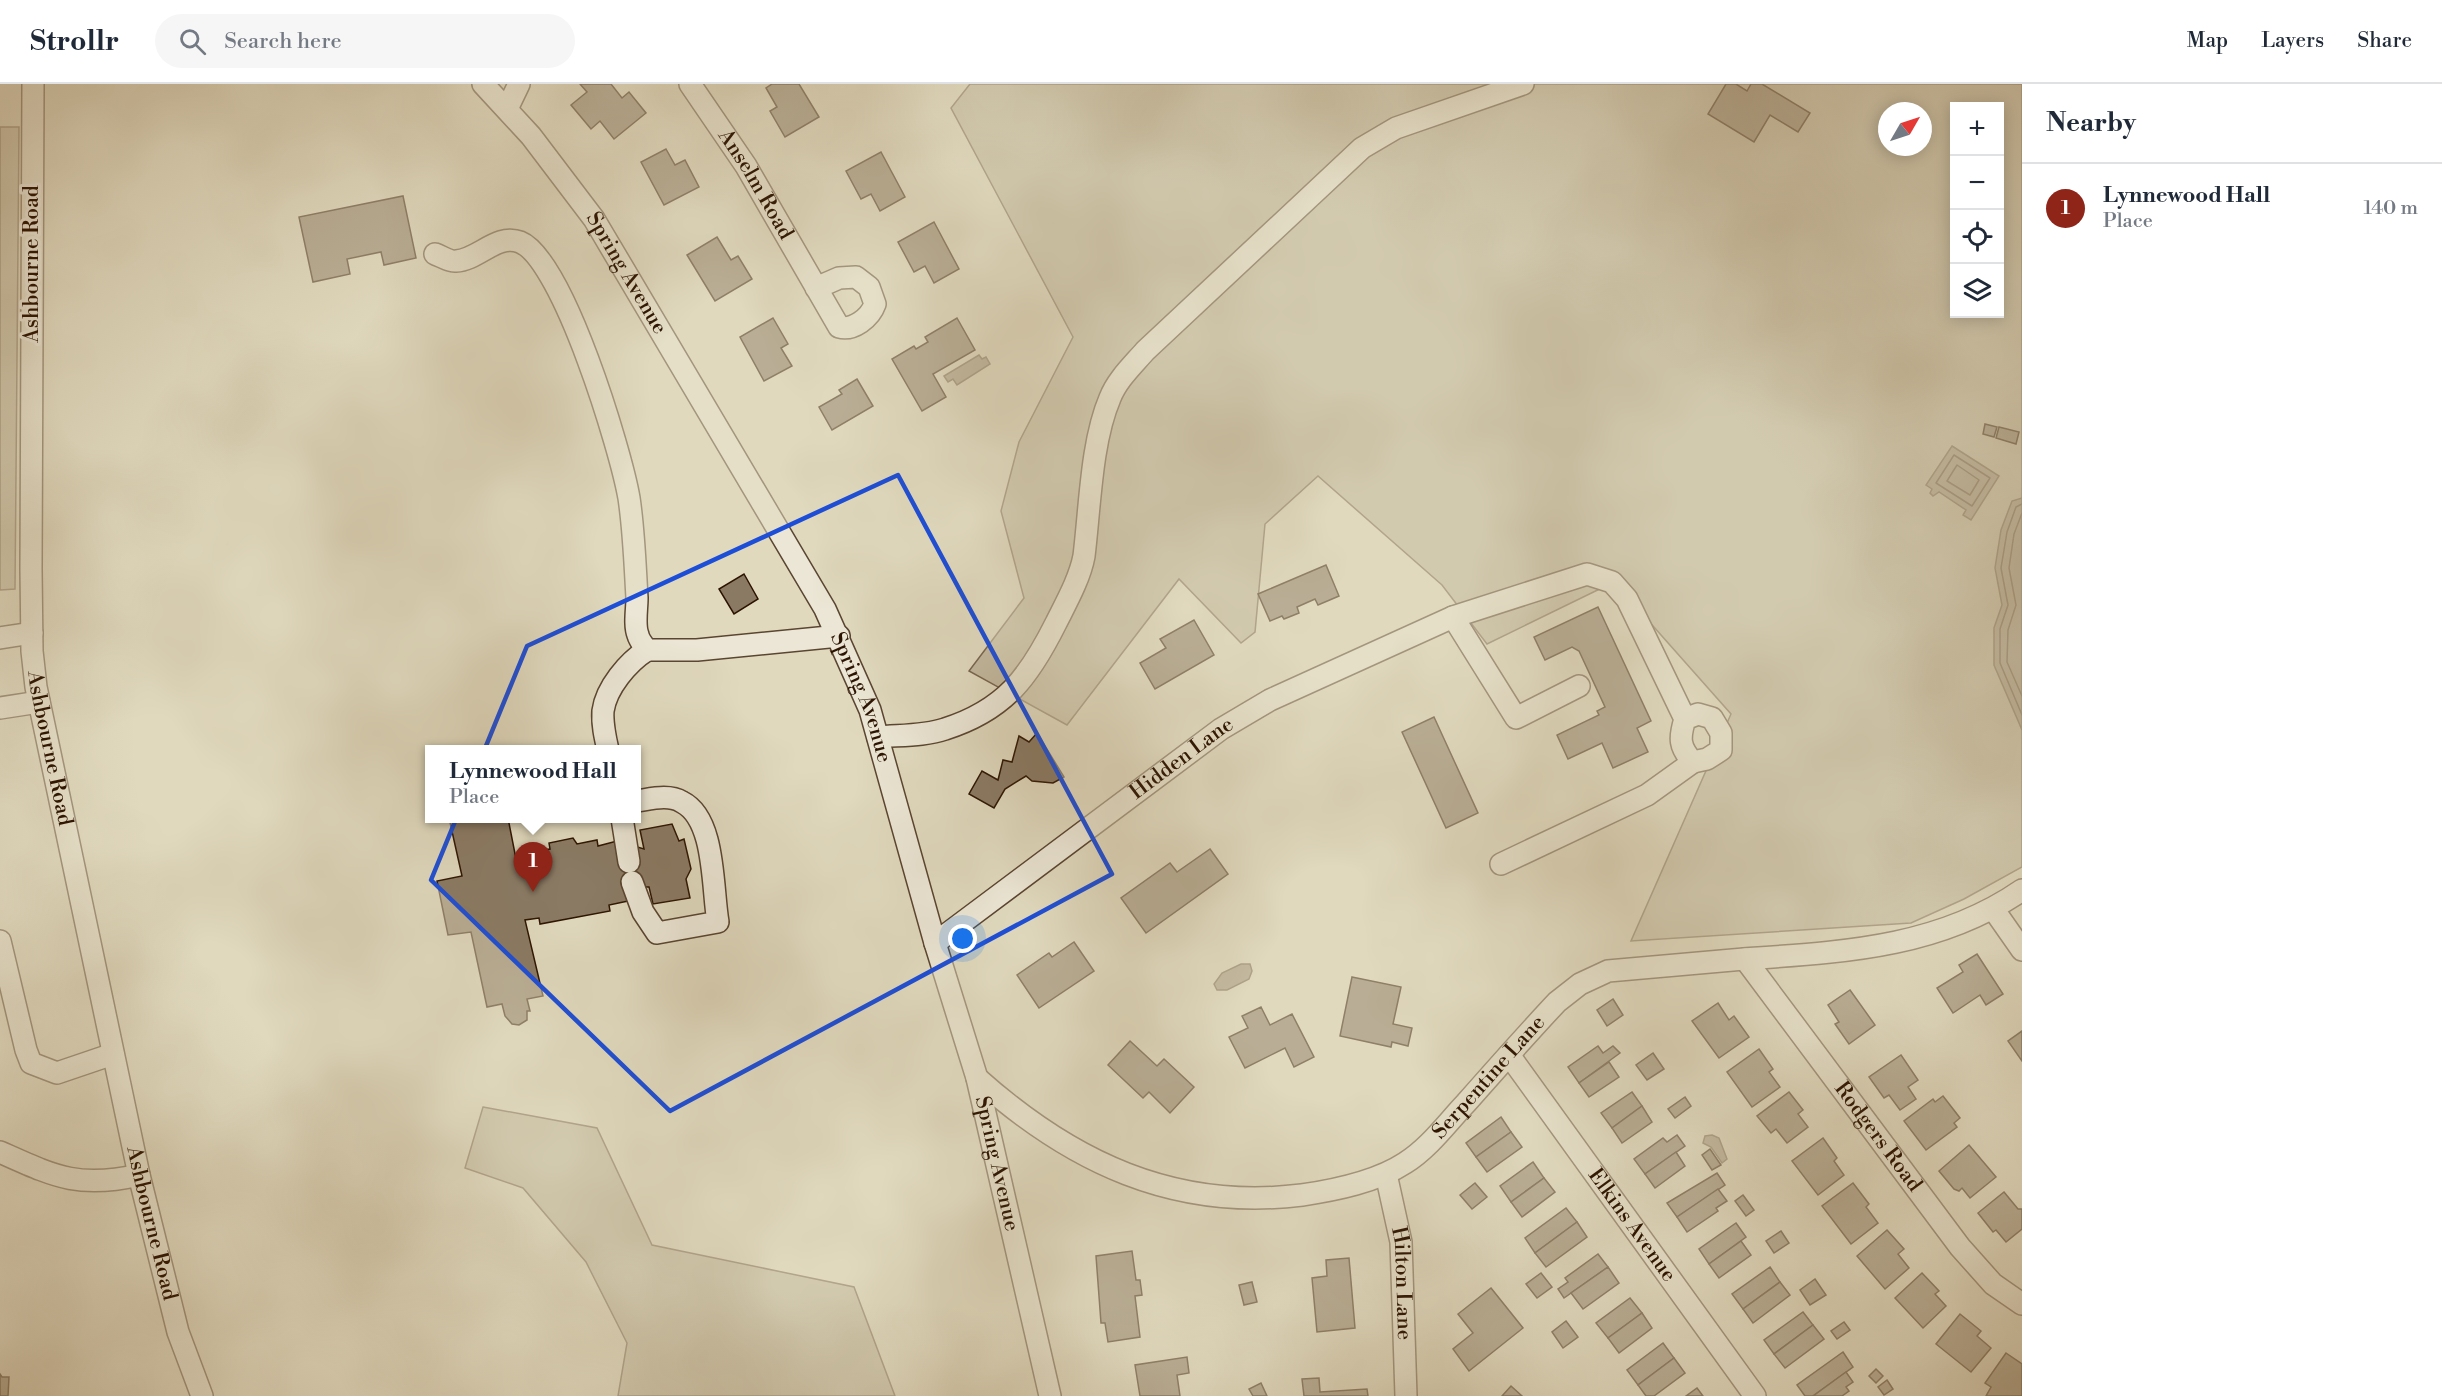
<!DOCTYPE html>
<html lang="en">
<head>
<meta charset="utf-8">
<style>
	:root { --surface:#fff; --page:#f6f6f7; --text:#1f2937; --muted:#747a83; --line:#e0e1e3; --accent:#8f2418 }
	body { margin:0; font-family:"Libre Bodoni",serif; background:var(--page); color:var(--text) }
	.controls { position:absolute; right:18px; top:18px; display:grid; overflow:hidden; border-radius:0px; box-shadow:0 3px 15px #0003 }
	.controls button { width:54px; height:54px; display:grid; place-items:center; padding:0; border:0; border-bottom:2px solid var(--line); background:var(--surface); color:var(--text); font:30px sans-serif }
	.compass { position:absolute; left:1878px; top:18px; width:54px; height:54px; border-radius:50%; background:var(--surface); box-shadow:0 3px 15px #0003; rotate:51deg }
	.you { position:absolute; left:963px; top:855px; width:21px; height:21px; margin:-15px; border:4px solid #fff; border-radius:50%; background:#1a73e8; box-shadow:0 0 0 9px #1a73e833 }
	.badge { display:grid; place-items:center; width:39px; height:39px; border-radius:50%; background:var(--accent); color:#fff; font-size:20px; font-weight:700 }
	.pin { position:absolute; translate:-50% -50px; filter:drop-shadow(0 2px 3px #0008) }
	.pin::after { content:''; position:absolute; top:32px; width:21px; height:18px; background:inherit; clip-path:polygon(0 0,100% 0,50% 100%) }
	.popup { position:absolute; left:425px; top:661px; width:216px; height:78px; box-sizing:border-box; display:grid; place-content:center; border-radius:0px; background:var(--surface); filter:drop-shadow(0 2px 4px #0005); font-size:20px; white-space:nowrap; color:var(--muted) }
	.popup b { font-size:22px; color:var(--text) }
	.popup::after { content:''; position:absolute; left:50%; top:100%; margin-left:-12px; border:12px solid transparent; border-top-color:var(--surface) }
	.list { margin:0; padding:0; list-style:none }
	h2 { display:flex; justify-content:space-between; align-items:center; height:78px; margin:0; padding:0 24px; font-size:26px }
	h2 small { font-size:20px; font-weight:400; color:var(--muted) }
	.list li { display:grid; grid-template-columns:39px 1fr auto; gap:18px; align-items:center; box-sizing:border-box; height:90px; padding:0 24px; border-top:2px solid var(--line) }
	.list b { display:block; font-size:22px; white-space:nowrap }
	.list p { margin:0; font-size:20px; white-space:nowrap; color:var(--muted) }
	.list em { font-size:20px; font-style:normal; color:var(--muted) }
	.icon { flex:none; width:33px; height:33px; fill:none; stroke:currentColor; stroke-width:2; stroke-linecap:round; stroke-linejoin:round }
	.map { position:relative; flex:none; width:2022px; height:1312px; overflow:hidden }
	header { display:flex; align-items:center; gap:36px; box-sizing:border-box; height:84px; padding:0 30px; background:var(--surface); border-bottom:2px solid var(--line) }
	header strong { font-size:28px }
	nav { display:flex; gap:33px; margin-inline-start:auto; font-size:21px }
	.search { width:420px; height:54px; background:var(--page); display:flex; align-items:center; gap:15px; box-sizing:border-box; padding:0 21px; border-radius:33px; color:var(--muted); font-size:22px }
	main { display:flex }
	aside { flex:1; background:var(--surface) }
	.map>svg:first-child { display:block }
</style>
</head>
<body>
<header>
<strong>Strollr</strong>
<div class="search"><svg class="icon" aria-label="search" viewBox="0 0 24 24"><circle cx="10" cy="10" r="6"/><path d="M15 15l6 6"/></svg>Search here</div>
<nav><a>Map</a><a>Layers</a><a>Share</a></nav>
</header>
<main>
<div class="map">
<svg width="2022" height="1312" viewBox="0 0 2022 1312">
	<rect width="100%" height="100%" fill="#e0d9be"/>
	<filter id="stains"><feTurbulence type="fractalNoise" baseFrequency=".00333" numOctaves="4"/><feColorMatrix values="0 0 0 0 .2 0 0 0 0 .09 0 0 0 0 .02 0 0 0 .5 -.17"/></filter>
	<radialGradient id="worn" r=".72"><stop offset=".6" stop-color="#630" stop-opacity="0"/><stop offset="1" stop-color="#630" stop-opacity=".3"/></radialGradient>
	<!-- green -->
	<g fill="#c2b89e" stroke="#786650" stroke-width="1.5" fill-rule="evenodd">
		<path d="M 970,0 L 2022,0 L 2022,783 L 1964,815 L 1911,839 L 1631,857 L 1731,630 L 1614,498 L 1487,560 L 1442,501 L 1318,392 L 1265,440 L 1255,548 L 1241,559 L 1179,495 L 1067,641 L 969,587 L 1024,514 L 1001,427 L 1019,358 L 1073,253 L 951,24 ZM 1954,22 L 2000,22 L 2000,230 L 1954,230 ZM 1887,27 L 1923,27 L 1923,63 L 1887,63 Z"/>
		<polygon points="0,43 19,43 15,505 0,506"/>
		<polygon points="483,1023 597,1044 652,1161 854,1203 895,1312 618,1312 627,1259 586,1178 523,1104 465,1084"/>
	</g>
	<!-- water -->
	<g fill="#a3967e" stroke="#74624c" stroke-width="1.5">
		<polygon points="979,271 982,275 986,273 990,280 957,301 953,295 948,298 944,292"/>
		<polygon points="1952,362 1999,392 1971,436 1963,431 1966,426 1939,408 1933,412 1930,409 1932,405 1926,401"/>
		<polygon points="2022,414 2022,646 1994,581 1994,544 2002,521 1995,484 2001,446 2012,417"/>
		<polygon points="1241,880 1250,880 1252,887 1249,895 1227,906 1217,906 1214,900 1222,889"/>
		<polygon points="1712,1051 1719,1054 1727,1075 1722,1079 1711,1063 1703,1059 1705,1052"/>
	</g>
	<g fill="none" stroke-linecap="round" stroke-linejoin="round">
		<!-- shore -->
		<g stroke="#685540" stroke-width="1.5">
			<polygon points="1954,371 1990,394 1972,422 1936,399"/>
			<polygon points="1957,381 1979,396 1970,411 1947,397"/>
			<polyline points="2022,420 2016,423 2007,448 2001,484 2008,521 2000,545 2000,579 2022,631"/>
			<polyline points="2022,429 2014,450 2009,484 2016,521 2008,546 2007,578 2022,612"/>
		</g>
	</g>
	<!-- building -->
	<g fill="#8a7a64" stroke="#2d1402" stroke-width="1.5">
		<polygon points="580,0 611,0 622,14 629,8 646,29 614,55 600,37 591,45 571,21 587,8"/>
		<polygon points="772,0 799,0 819,33 785,53 770,27 777,23 766,4"/>
		<polygon points="1726,0 1736,0 1747,7 1751,0 1762,0 1810,29 1798,48 1770,31 1754,58 1708,30"/>
		<polygon points="666,65 675,81 685,76 699,103 664,121 641,78"/>
		<polygon points="881,68 905,113 880,127 871,110 861,115 846,87"/>
		<polygon points="403,112 416,174 384,181 381,168 347,175 350,190 313,198 299,133"/>
		<polygon points="934,138 959,185 934,199 925,182 914,188 898,158"/>
		<polygon points="717,153 731,176 738,172 752,195 715,217 687,171"/>
		<polygon points="773,234 788,260 781,264 792,282 764,297 740,253"/>
		<polygon points="957,234 975,266 933,290 946,313 922,327 892,275 914,262 916,265 928,258 925,253"/>
		<polygon points="857,295 873,322 832,346 819,323 842,310 839,306"/>
		<polygon points="1985,340 1997,343 1994,353 1983,350"/>
		<polygon points="1999,343 2019,348 2016,360 1996,354"/>
		<polygon points="1326,481 1339,512 1318,521 1315,515 1297,523 1299,529 1284,535 1282,532 1270,537 1258,510"/>
		<polygon points="744,490 758,515 734,530 719,505"/>
		<polygon points="1598,523 1651,637 1637,644 1648,668 1613,684 1602,659 1568,675 1557,651 1599,631 1597,627 1605,623 1579,567 1572,563 1545,576 1534,553"/>
		<polygon points="1194,536 1214,571 1155,605 1140,579 1166,564 1160,555"/>
		<polygon points="1434,633 1478,729 1446,744 1402,648"/>
		<polygon points="1037,649 1064,693 1053,699 1032,697 1026,692 1005,705 994,724 969,710 982,687 998,696 1003,676 1012,678 1019,652 1029,658"/>
		<polygon points="449,734 508,734 517,780 529,777 528,768 550,765 549,759 573,754 577,760 597,756 598,762 617,757 644,765 640,746 672,740 679,757 684,755 691,785 686,795 690,814 653,820 649,803 643,803 628,817 609,821 610,827 540,840 539,834 525,836 543,912 527,915 530,927 527,927 527,936 519,941 512,940 505,932 502,920 487,923 471,848 448,851 437,797 462,792"/>
		<polygon points="1210,765 1228,790 1146,849 1121,814 1170,779 1177,788"/>
		<polygon points="1074,858 1094,887 1039,924 1017,891 1049,869 1052,873"/>
		<polygon points="1977,870 2003,910 1986,921 1980,911 1953,929 1937,904 1963,888 1959,881"/>
		<polygon points="1352,893 1401,903 1393,940 1412,944 1408,962 1392,958 1391,963 1340,952"/>
		<polygon points="1850,906 1875,941 1849,960 1835,940 1839,938 1828,921"/>
		<polygon points="1613,915 1623,931 1607,942 1597,926"/>
		<polygon points="1718,919 1729,936 1734,932 1749,953 1719,974 1692,937"/>
		<polygon points="1261,923 1270,941 1292,930 1314,973 1294,983 1285,964 1245,984 1229,953 1248,944 1242,932"/>
		<polygon points="2022,947 2022,977 2008,957"/>
		<polygon points="1130,957 1157,982 1164,975 1194,1003 1170,1029 1149,1008 1143,1014 1108,981"/>
		<polygon points="1598,962 1603,969 1613,962 1620,969 1579,999 1568,983"/>
		<polygon points="1759,965 1773,985 1769,988 1780,1003 1752,1023 1727,988"/>
		<polygon points="1653,969 1664,985 1647,996 1636,981"/>
		<polygon points="1901,971 1918,996 1908,1003 1916,1015 1900,1026 1889,1011 1884,1014 1869,993"/>
		<polygon points="1609,978 1619,993 1589,1013 1579,999"/>
		<polygon points="1632,1008 1642,1022 1612,1044 1601,1029"/>
		<polygon points="1789,1008 1803,1026 1798,1030 1808,1043 1787,1059 1776,1045 1771,1049 1757,1032"/>
		<polygon points="1943,1012 1960,1034 1954,1039 1957,1043 1926,1066 1904,1037 1933,1015 1935,1018"/>
		<polygon points="1685,1013 1691,1022 1675,1034 1668,1025"/>
		<polygon points="1642,1022 1652,1038 1622,1059 1612,1044"/>
		<polygon points="1501,1033 1511,1048 1476,1073 1466,1059"/>
		<polygon points="1511,1048 1522,1063 1487,1088 1476,1073"/>
		<polygon points="1677,1051 1685,1062 1645,1090 1634,1075 1663,1054 1667,1058"/>
		<polygon points="1823,1054 1837,1074 1834,1077 1844,1091 1818,1111 1792,1077"/>
		<polygon points="1969,1061 1996,1093 1970,1114 1962,1104 1959,1107 1954,1105 1939,1087"/>
		<polygon points="1710,1065 1721,1081 1712,1086 1702,1071"/>
		<polygon points="1676,1068 1685,1082 1655,1104 1645,1090"/>
		<polygon points="1533,1078 1544,1094 1511,1118 1500,1102"/>
		<polygon points="1717,1089 1725,1101 1677,1133 1667,1119"/>
		<polygon points="1544,1094 1555,1108 1522,1133 1511,1118"/>
		<polygon points="1475,1099 1487,1113 1472,1125 1460,1111"/>
		<polygon points="1853,1099 1869,1120 1866,1123 1878,1139 1851,1160 1822,1122"/>
		<polygon points="1718,1105 1727,1117 1716,1124 1718,1127 1687,1148 1677,1133"/>
		<polygon points="2004,1108 2018,1125 2022,1125 2022,1145 2006,1158 1996,1146 1993,1148 1978,1129"/>
		<polygon points="1743,1111 1754,1126 1746,1132 1735,1117"/>
		<polygon points="1566,1124 1577,1138 1535,1169 1525,1154"/>
		<polygon points="1577,1138 1587,1153 1546,1183 1535,1169"/>
		<polygon points="1736,1139 1746,1153 1709,1180 1699,1165"/>
		<polygon points="1887,1146 1904,1165 1898,1170 1909,1184 1885,1205 1857,1172"/>
		<polygon points="1781,1147 1789,1159 1774,1169 1766,1157"/>
		<polygon points="1741,1157 1751,1171 1719,1194 1709,1180"/>
		<polygon points="1132,1167 1136,1196 1140,1196 1142,1211 1135,1212 1140,1253 1108,1258 1105,1239 1101,1239 1096,1172"/>
		<polygon points="1598,1170 1608,1183 1564,1214 1558,1205 1568,1198 1565,1194"/>
		<polygon points="1349,1174 1355,1244 1317,1248 1312,1194 1327,1192 1326,1176"/>
		<polygon points="1608,1183 1619,1199 1583,1225 1571,1209"/>
		<polygon points="1770,1183 1780,1198 1743,1225 1732,1210"/>
		<polygon points="1541,1189 1552,1203 1537,1214 1526,1200"/>
		<polygon points="1922,1189 1939,1207 1935,1210 1946,1222 1923,1244 1895,1214"/>
		<polygon points="1815,1195 1826,1211 1810,1221 1800,1206"/>
		<polygon points="1252,1198 1257,1218 1244,1221 1239,1201"/>
		<polygon points="1780,1198 1790,1211 1753,1239 1743,1225"/>
		<polygon points="1491,1204 1523,1244 1469,1287 1453,1265 1473,1249 1458,1230"/>
		<polygon points="1630,1214 1642,1229 1608,1254 1596,1239"/>
		<polygon points="1803,1228 1813,1241 1774,1270 1764,1256"/>
		<polygon points="1642,1229 1652,1244 1619,1269 1608,1254"/>
		<polygon points="1960,1230 1981,1247 1977,1252 1991,1264 1971,1288 1936,1260"/>
		<polygon points="1566,1237 1578,1253 1563,1264 1552,1248"/>
		<polygon points="1844,1238 1850,1246 1837,1255 1831,1247"/>
		<polygon points="1813,1241 1824,1255 1785,1284 1774,1270"/>
		<polygon points="1663,1259 1674,1274 1638,1301 1627,1286"/>
		<polygon points="1843,1268 1853,1283 1813,1312 1805,1312 1797,1301"/>
		<polygon points="2006,1269 2022,1280 2022,1312 1986,1312 1991,1303 1985,1299"/>
		<polygon points="1187,1273 1189,1289 1177,1291 1180,1312 1140,1312 1135,1281"/>
		<polygon points="1674,1274 1685,1289 1654,1312 1646,1312 1638,1301"/>
		<polygon points="1876,1285 1883,1292 1876,1299 1869,1292"/>
		<polygon points="1846,1288 1853,1298 1846,1303 1849,1307 1842,1312 1813,1312"/>
		<polygon points="0,1290 2,1293 9,1293 8,1312 0,1312"/>
		<polygon points="1319,1294 1320,1308 1367,1305 1368,1312 1304,1312 1302,1295"/>
		<polygon points="1887,1296 1893,1305 1884,1311 1878,1303"/>
		<polygon points="1261,1299 1267,1312 1253,1312 1249,1305"/>
		<polygon points="1511,1302 1522,1312 1502,1312"/>
		<polygon points="1697,1304 1703,1312 1686,1312"/>
	</g>
	<g fill="none" stroke-linecap="round" stroke-linejoin="round">
		<defs>
			<g id="minor">
				<path id="s1" d="M 33,0 L 31,485 L 32,567 L 36,603 L 139,1091 L 178,1248 L 202,1312"/>
				<path id="s2" d="M 483,0 L 531,52 L 594,135 L 825,525 L 870,626 L 935,859 L 977,994 L 1050,1312"/>
				<path id="s3" d="M 690,0 L 746,82 L 839,243 C 853,247 870,234 875,220 L 869,203 L 856,193 L 839,194 L 816,204"/>
				<polyline points="507,25 519,0"/>
				<path d="M 435,170 C 441,172 450,178 456,177 C 478,176 497,149 520,158 C 563,175 621,367 629,414 C 634,447 635,481 637,514 C 637,525 634,541 638,551 C 639,556 644,562 647,566 L 697,566 L 839,552"/>
				<polyline points="1453,533 1516,634 1579,602"/>
				<polyline points="0,554 32,549"/>
				<polyline points="0,624 39,618"/>
				<path d="M 878,653 C 899,651 925,652 945,645 C 1005,626 1029,593 1056,539 C 1066,519 1080,494 1084,472 C 1090,424 1091,358 1110,314 C 1117,296 1132,282 1145,267 L 1362,64 L 1396,44 L 1523,0"/>
				<path d="M 608,666 C 605,653 602,640 603,627 C 606,604 628,578 647,566"/>
				<polyline points="622,734 629,778"/>
				<polyline points="1501,780 1647,711 1693,678"/>
				<path d="M 632,798 L 643,828 L 657,849 L 718,838 C 712,805 716,735 682,718 C 669,710 651,715 636,717"/>
				<polyline points="1994,826 2022,866"/>
				<polyline points="0,857 26,966 31,979 57,989 113,970"/>
				<path id="s4" d="M 935,859 L 1221,645 L 1270,616 L 1453,533 L 1587,490 L 1612,498 L 1627,515 L 1685,635 C 1679,654 1679,663 1693,678 L 1707,675 L 1721,666 L 1721,649 L 1712,634 L 1698,630 L 1685,635"/>
				<path id="s5" d="M 1745,875 L 1960,1163 L 1993,1200 L 2022,1220"/>
				<path id="s6" d="M 1509,971 L 1755,1312"/>
				<path id="s7" d="M 977,994 C 1071,1078 1174,1127 1302,1111 C 1336,1106 1376,1098 1405,1079 C 1429,1064 1447,1039 1466,1019 C 1496,985 1526,951 1557,918 L 1580,900 L 1608,887 C 1653,883 1698,879 1744,875 C 1842,868 1938,864 2022,806"/>
				<path d="M 0,1068 C 54,1092 78,1105 139,1091"/>
				<path id="s8" d="M 1386,1090 L 1401,1158 L 1406,1312"/>
			</g>
		</defs>
		<!-- minor casing -->
		<use href="#minor" stroke="#5a4531" stroke-width="24"/>
		<!-- minor -->
		<use href="#minor" stroke="#ebe6d5" stroke-width="21"/>
	</g>
	<!-- marked area -->
	<path d="M0 0H2022V1312H0ZM 898,391 L 1112,790 L 670,1027 L 431,796 L 527,562 Z" fill="#e0d9be" fill-opacity=".55" fill-rule="evenodd"/>
	<path fill="none" stroke="#1d4ed8" stroke-width="4.5" stroke-linejoin="round" d="M 898,391 L 1112,790 L 670,1027 L 431,796 L 527,562 Z"/>
	<g text-anchor="middle" dominant-baseline="central" stroke-width="6" stroke-linejoin="round" paint-order="stroke">
		<!-- street labels -->
		<g font-size="21" fill="#2d1402" stroke="#ebe6d5">
			<text stroke="none"><textPath href="#s3" startOffset="120">Anselm Road</textPath></text>
			<text transform="translate(32 180) rotate(-90)">Ashbourne Road</text>
			<text stroke="none"><textPath href="#s2" startOffset="238">Spring Avenue</textPath></text>
			<text stroke="none"><textPath href="#s2" startOffset="724">Spring Avenue</textPath></text>
			<text stroke="none"><textPath href="#s1" startOffset="666">Ashbourne Road</textPath></text>
			<text stroke="none"><textPath href="#s4" startOffset="308">Hidden Lane</textPath></text>
			<text stroke="none"><textPath href="#s7" startOffset="586">Serpentine Lane</textPath></text>
			<text stroke="none"><textPath href="#s5" startOffset="222">Rodgers Road</textPath></text>
			<text stroke="none"><textPath href="#s2" startOffset="1210">Spring Avenue</textPath></text>
			<text stroke="none"><textPath href="#s1" startOffset="1152">Ashbourne Road</textPath></text>
			<text stroke="none"><textPath href="#s6" startOffset="210">Elkins Avenue</textPath></text>
			<text stroke="none"><textPath href="#s8" startOffset="111">Hilton Lane</textPath></text>
		</g>
	</g>
	<rect width="100%" height="100%" filter="url(#stains)"/>
	<rect width="100%" height="100%" fill="url(#worn)"/>
</svg>
<div class="controls">
<button>+</button>
<button>−</button>
<button><svg class="icon" aria-label="locate" viewBox="0 0 24 24"><circle cx="12" cy="12" r="6"/><path d="M12 2v4M12 18v4M2 12h4M18 12h4"/></svg></button>
<button><svg class="icon" aria-label="layers" viewBox="0 0 24 24"><path d="M12 4l9 5-9 5-9-5zM3 14l9 5 9-5"/></svg></button>
</div>
<svg class="compass" viewBox="-18 -18 36 36"><path d="M0-13l5 13h-10z" fill="#e53935"/><path d="M0 13l5-13h-10z" fill="#747a83"/></svg>
<div class="you"></div>
<div class="pin badge" style="left:533px;top:808px">1</div>
<div class="popup"><b>Lynnewood Hall</b>Place</div>
</div>
<aside>
<h2>Nearby<small></small></h2>
<ul class="list">
<li><span class="badge">1</span><div><b>Lynnewood Hall</b><p>Place</p></div><em>140 m</em></li>
</ul>
</aside>
</main>
</body>
</html>
